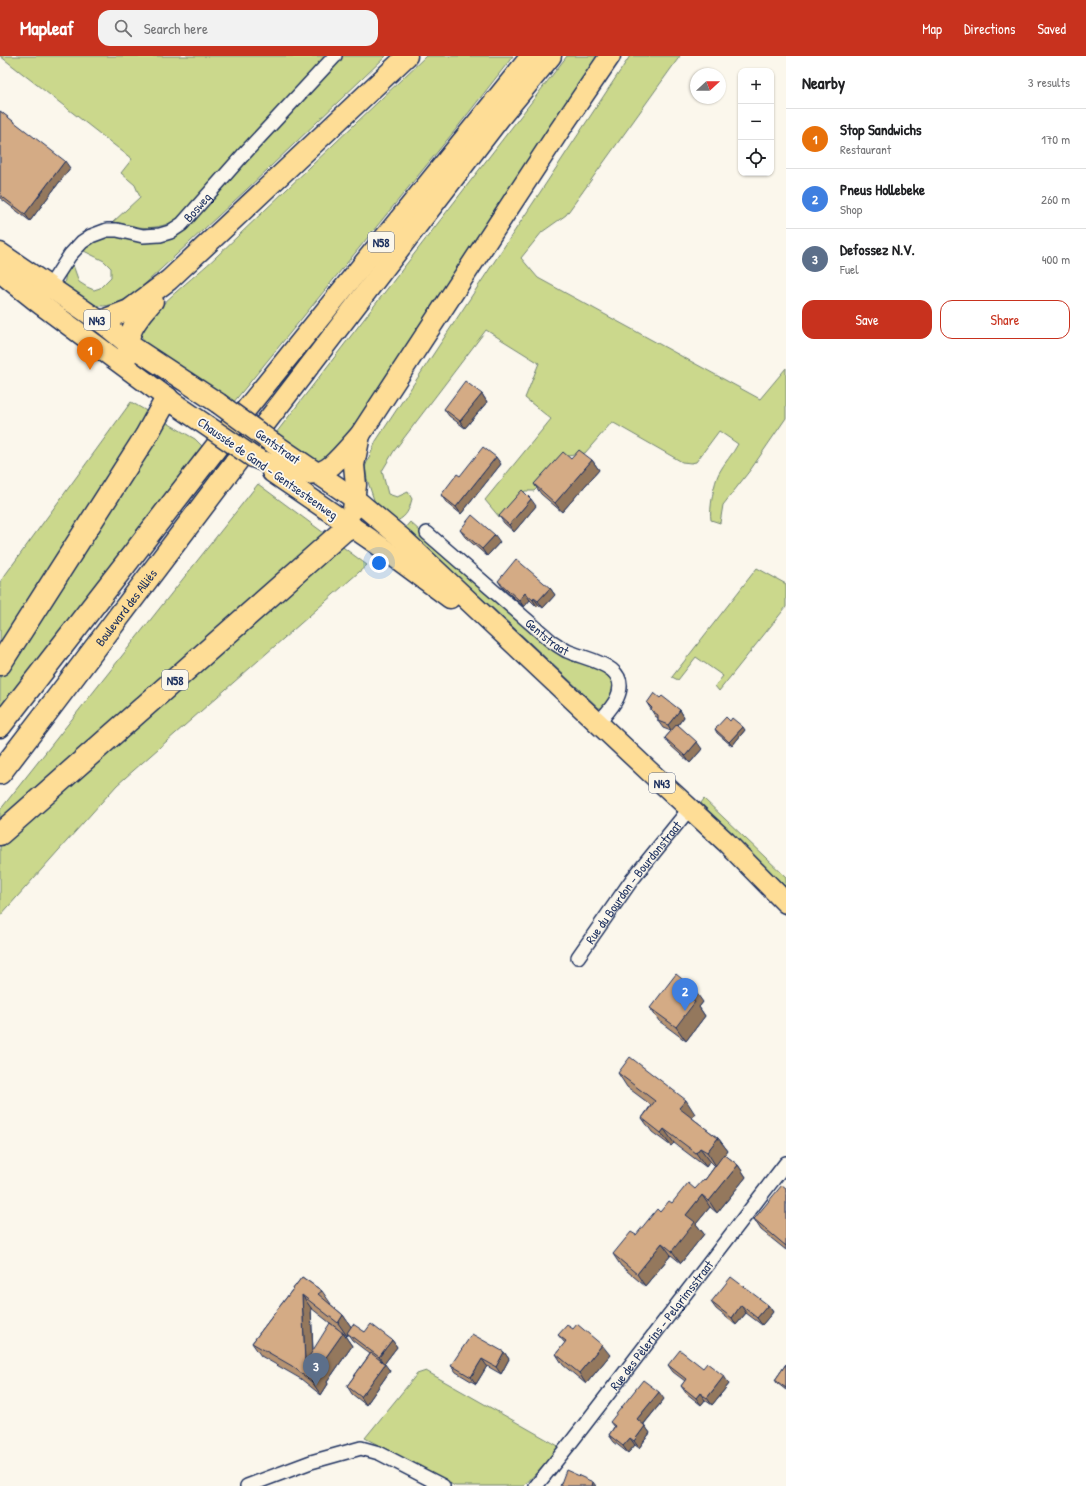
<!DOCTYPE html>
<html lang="en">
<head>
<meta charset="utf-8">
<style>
	:root { --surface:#fff; --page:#f2f2f2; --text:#202124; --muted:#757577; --line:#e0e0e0; --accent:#c8321e }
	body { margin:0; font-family:"Patrick Hand",sans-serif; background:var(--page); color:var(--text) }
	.controls { position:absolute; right:12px; top:12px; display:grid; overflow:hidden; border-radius:8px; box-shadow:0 1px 3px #0004 }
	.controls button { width:36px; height:36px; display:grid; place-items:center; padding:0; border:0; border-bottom:1px solid var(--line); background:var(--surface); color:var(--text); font:20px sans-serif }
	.compass { position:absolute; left:690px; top:12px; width:36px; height:36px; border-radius:50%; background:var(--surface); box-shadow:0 1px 3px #0004; rotate:69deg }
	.you { position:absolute; left:379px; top:507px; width:14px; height:14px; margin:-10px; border:3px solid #fff; border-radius:50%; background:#1a73e8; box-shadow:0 0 0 6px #1a73e833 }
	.badge { display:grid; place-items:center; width:26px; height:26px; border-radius:50%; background:var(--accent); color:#fff; font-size:13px; font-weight:700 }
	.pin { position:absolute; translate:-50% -33px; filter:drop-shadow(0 1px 2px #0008) }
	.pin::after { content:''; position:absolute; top:21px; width:14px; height:12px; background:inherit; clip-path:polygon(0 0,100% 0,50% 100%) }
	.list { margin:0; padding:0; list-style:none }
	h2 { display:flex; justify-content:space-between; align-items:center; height:52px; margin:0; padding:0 16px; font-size:17px }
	h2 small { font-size:13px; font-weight:400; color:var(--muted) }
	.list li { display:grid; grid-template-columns:26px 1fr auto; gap:12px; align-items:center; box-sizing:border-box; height:60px; padding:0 16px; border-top:1px solid var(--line) }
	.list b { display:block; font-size:15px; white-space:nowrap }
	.list p { margin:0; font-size:13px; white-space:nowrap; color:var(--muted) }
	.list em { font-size:13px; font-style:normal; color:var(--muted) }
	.actions { display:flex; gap:8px; padding:12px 16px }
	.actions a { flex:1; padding:9px 0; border:1px solid var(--accent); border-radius:12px; text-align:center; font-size:14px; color:var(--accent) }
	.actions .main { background:var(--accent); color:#fff }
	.icon { flex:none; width:22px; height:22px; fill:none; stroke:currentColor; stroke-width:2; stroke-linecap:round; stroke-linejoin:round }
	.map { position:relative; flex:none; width:786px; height:1430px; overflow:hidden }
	header { display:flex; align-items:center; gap:24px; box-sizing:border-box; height:56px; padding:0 20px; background:var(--accent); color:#fff }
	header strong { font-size:19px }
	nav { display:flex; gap:22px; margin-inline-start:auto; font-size:14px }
	.search { width:280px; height:36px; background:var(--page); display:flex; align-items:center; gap:10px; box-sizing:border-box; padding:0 14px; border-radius:12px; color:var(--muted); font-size:15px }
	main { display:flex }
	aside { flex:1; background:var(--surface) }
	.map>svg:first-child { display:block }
</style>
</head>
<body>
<header>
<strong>Mapleaf</strong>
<div class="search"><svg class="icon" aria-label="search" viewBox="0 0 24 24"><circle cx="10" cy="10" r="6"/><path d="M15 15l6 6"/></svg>Search here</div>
<nav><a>Map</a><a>Directions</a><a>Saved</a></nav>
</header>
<main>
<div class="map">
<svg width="786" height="1430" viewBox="0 0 786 1430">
	<rect width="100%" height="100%" fill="#fbf7ec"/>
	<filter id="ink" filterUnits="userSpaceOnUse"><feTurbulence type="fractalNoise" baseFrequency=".025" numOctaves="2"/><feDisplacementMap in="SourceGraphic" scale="8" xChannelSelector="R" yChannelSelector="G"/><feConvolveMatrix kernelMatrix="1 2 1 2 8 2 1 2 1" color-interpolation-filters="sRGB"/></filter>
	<g filter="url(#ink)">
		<!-- green -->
		<g fill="#cbd88c" stroke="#738475">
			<path d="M 0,0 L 326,0 L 175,165 C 150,176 138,171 113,166 L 140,141 L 135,129 L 121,117 L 132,103 Z"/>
			<path d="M 343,0 L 386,0 L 246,134 L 133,239 C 99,258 92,251 64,229 L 66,217 L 73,209 L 79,226 L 87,231 L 94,234 L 100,232 L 111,221 L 111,212 L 104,205 L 82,194 L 89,188 L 108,179 L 133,182 L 145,187 L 158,185 L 206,147 Z"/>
			<path d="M 426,0 L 513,0 L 456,73 L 233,347 L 146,288 L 140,278 C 151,253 195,221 216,201 C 286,134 356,67 426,0 Z"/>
			<polygon points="567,0 597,0 351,379 326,405 313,404 276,377"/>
			<path d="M 630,0 L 680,0 L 566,159 L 542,176 L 521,202 L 538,222 L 760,343 L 786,312 L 786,362 L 751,413 L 723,449 L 720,467 L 711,464 C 709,454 714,426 719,417 C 724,407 733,398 738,388 L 719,375 L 696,406 L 691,407 L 682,406 L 612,366 L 585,397 L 568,400 L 534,435 L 525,435 L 500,462 L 485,444 L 551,363 L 525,342 L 539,307 L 486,274 L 394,395 L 382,415 L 388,438 L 397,441 L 408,436 L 412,443 C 409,454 407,460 397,465 L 385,457 L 374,444 L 367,423 L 365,411 L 376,385 Z"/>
			<polygon points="131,346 195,383 210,398 0,668 0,526"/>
			<polygon points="258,428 367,509 117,729 0,860 0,754"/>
			<polygon points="410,466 527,571 604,614 616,629 605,652 599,652 495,554 404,473"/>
			<polygon points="757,512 786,528 786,551 719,635 715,630 723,620 696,601 678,624 672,621"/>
			<polygon points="704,743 786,821 786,831 701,747"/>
			<polygon points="426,1315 560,1391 524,1430 455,1430 365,1382 417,1318"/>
		</g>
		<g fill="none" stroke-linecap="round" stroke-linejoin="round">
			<defs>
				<g id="street">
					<path id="s1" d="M 46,236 L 70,199 L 82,186 L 91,180 L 107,174 L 117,174 L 143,180 L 160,179 L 170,176 L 182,168 L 243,99 L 335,0"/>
					<path id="s2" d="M 427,477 L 551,585 C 556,588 561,592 567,595 C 587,604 632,609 617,642 C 613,651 604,660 598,667"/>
					<path id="s3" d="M 578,901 L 631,825 L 690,752"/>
					<polyline points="247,1430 311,1406 361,1392 379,1397 443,1430"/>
					<path id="s4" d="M 536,1430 L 572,1385 L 786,1107"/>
				</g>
				<g id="primary">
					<polyline points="0,197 104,268 127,287 218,347"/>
					<polyline points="0,216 39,247 178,350"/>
					<polyline points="104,268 108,262 129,254 169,224 407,0"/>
					<path d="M 128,299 C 126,274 138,263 153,245"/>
					<polyline points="231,372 531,0"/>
					<polyline points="251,386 499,63 551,0"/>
					<polyline points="273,387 355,443 405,485 651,717 726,786 786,847"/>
					<path d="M 253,401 C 277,410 310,429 332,409 C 342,400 351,389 360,379 L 559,75 L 610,0"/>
					<polyline points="272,416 377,488 450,542"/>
					<polyline points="353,454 356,429 354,409 360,379"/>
				</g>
				<g id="highway">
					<polyline points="0,608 146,380 167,342"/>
					<polyline points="0,670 231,372"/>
					<path id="s5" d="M 0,717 L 43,661 L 251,386"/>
					<polyline points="0,778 350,469"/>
				</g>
			</defs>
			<!-- street casing -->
			<use href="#street" stroke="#1b2f5e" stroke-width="16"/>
			<!-- primary casing -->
			<use href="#primary" stroke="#1b2f5e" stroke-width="23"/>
			<!-- highway casing -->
			<use href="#highway" stroke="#1b2f5e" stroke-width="25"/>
			<!-- street -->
			<use href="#street" stroke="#fbf7ec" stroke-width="13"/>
			<!-- primary -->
			<use href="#primary" stroke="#fedd96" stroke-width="20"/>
			<!-- highway -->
			<use href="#highway" stroke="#fedd96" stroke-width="22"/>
			<defs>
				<g id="primary-bridge">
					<polyline points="218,347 273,387"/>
					<polyline points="178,350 253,401"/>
				</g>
			</defs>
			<!-- primary-bridge casing -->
			<use href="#primary-bridge" stroke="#1b2f5e" stroke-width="23" stroke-linecap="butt"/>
			<!-- primary-bridge -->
			<use href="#primary-bridge" stroke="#fedd96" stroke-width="20"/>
		</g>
		<!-- wall -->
		<g fill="#b69372" stroke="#1b2f5e" fill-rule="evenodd">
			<polygon points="0,55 70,112 30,165 0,142"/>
			<polygon points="482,338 487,346 465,372 449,360 444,353"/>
			<polygon points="571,403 592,404 599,414 562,456 541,438 534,428"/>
			<polygon points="501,408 461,458 446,446 441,439 460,420"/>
			<polygon points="536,450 514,476 504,467 499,460"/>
			<polygon points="460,474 500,486 487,500 465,481"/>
			<polygon points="498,525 550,532 555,539 543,552 539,549 537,551 530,544 524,551 503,532"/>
			<polygon points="660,642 680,654 684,661 678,669 702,693 690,707 670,689 665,682 671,675 663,672 658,665 658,662 655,660 647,647"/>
			<polygon points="730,665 745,674 732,690 717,677 715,673"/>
			<polygon points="703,946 699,951 705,960 686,985 659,965 650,952"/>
			<polygon points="618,1017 695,1058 692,1062 718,1082 728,1095 725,1099 738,1109 746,1121 717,1157 710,1151 696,1168 704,1178 681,1207 671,1199 645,1230 621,1210 613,1198 636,1179 660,1156 672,1147 695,1133 705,1124 715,1110 710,1105 706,1111 674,1087 671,1090 652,1076 642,1062 651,1049 627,1031"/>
			<polygon points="786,1132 786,1194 761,1174 754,1163"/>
			<path d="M 302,1221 L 322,1235 L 331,1248 L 330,1248 L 343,1259 L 351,1271 L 365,1276 L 392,1284 L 397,1291 L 384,1308 L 390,1315 L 366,1349 L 352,1338 L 347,1330 L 370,1298 L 352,1284 L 348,1278 L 347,1280 L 343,1277 L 352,1290 L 327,1326 L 328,1328 L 321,1339 L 301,1323 L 261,1300 L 252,1287 ZM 311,1252 L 339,1274 L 313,1294 Z"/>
			<polygon points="711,1246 768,1249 773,1256 762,1269 746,1257 736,1269 716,1253"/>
			<polygon points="573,1273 610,1299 586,1328 563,1309 556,1298 565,1287 558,1279"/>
			<polygon points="504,1296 509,1303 501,1318 487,1310 476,1328 456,1316 451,1309"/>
			<polygon points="786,1308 786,1334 777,1327 775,1324"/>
			<polygon points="668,1309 703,1312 729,1328 712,1349 705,1344 701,1349 686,1337 681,1330 685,1325 673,1316"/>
			<polygon points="664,1343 644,1368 645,1370 650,1377 639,1392 635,1389 628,1397 614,1386 609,1379 614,1371 610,1366"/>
		</g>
		<!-- shaded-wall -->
		<g fill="#94785d" stroke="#1b2f5e">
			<polygon points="65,105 70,112 30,165 25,158"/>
			<polygon points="482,338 487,346 465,372 460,365"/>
			<polygon points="496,401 501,408 461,458 456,451"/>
			<polygon points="592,404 599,414 562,456 555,447"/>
			<polygon points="531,443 536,450 514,476 509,469"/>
			<polygon points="495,479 500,486 487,500 482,493"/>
			<polygon points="550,532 555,539 543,552 538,545"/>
			<polygon points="525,537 530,544 524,551 519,544"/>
			<polygon points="534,542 539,549 537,551 533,544"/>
			<polygon points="680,654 684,661 672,676 668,669"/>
			<polygon points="743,671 745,674 732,690 729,686"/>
			<polygon points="697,686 702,693 690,707 685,700"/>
			<polygon points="693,932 703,946 699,951 705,960 686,985 676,971 687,940"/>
			<polygon points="686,1044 695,1058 689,1066 679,1052"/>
			<polygon points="664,1073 674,1087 671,1090 661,1077"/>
			<polygon points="718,1082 728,1095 716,1110 707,1096"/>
			<polygon points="700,1092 710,1105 706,1111 696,1097"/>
			<polygon points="738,1109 746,1121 717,1157 709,1145"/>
			<polygon points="702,1139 710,1151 696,1168 704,1178 681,1207 672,1195 686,1159"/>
			<polygon points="662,1187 671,1199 645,1230 637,1218"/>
			<polygon points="302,1239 311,1252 314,1320 305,1307"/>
			<polygon points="741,1249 746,1257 736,1269 732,1262"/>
			<polygon points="768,1249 773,1256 762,1269 757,1262"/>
			<polygon points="343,1259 352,1272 347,1277 348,1278 347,1280 338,1267"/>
			<polygon points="343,1277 352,1290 327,1326 328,1328 321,1339 312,1326 317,1314"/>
			<polygon points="392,1284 397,1291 384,1308 379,1301"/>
			<polygon points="602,1289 610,1299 586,1328 579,1317"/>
			<polygon points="504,1296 509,1303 501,1318 496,1311"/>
			<polygon points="482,1303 487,1310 476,1328 471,1321"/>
			<polygon points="385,1308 390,1315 366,1349 361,1341"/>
			<polygon points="724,1320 729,1328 712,1349 707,1342"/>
			<polygon points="659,1336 664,1343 642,1370 637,1363"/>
			<polygon points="700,1337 705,1344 701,1349 696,1342"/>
			<polygon points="645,1370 650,1377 639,1392 634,1385"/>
			<polygon points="630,1382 635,1389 628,1397 623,1390"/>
			<polygon points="593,1426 596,1430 592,1430"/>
		</g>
		<!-- building -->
		<g fill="#d4ab85" stroke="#1b2f5e">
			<polygon points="0,55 65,105 25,158 0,139"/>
			<polygon points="465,325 482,338 460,365 444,353"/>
			<polygon points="483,391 496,401 456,451 441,439 457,418 460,420"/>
			<polygon points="579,394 592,404 555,447 534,428 563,396 571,403"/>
			<polygon points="522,434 531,443 509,469 499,460"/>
			<polygon points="472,459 495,479 482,493 460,474"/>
			<polygon points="516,503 550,532 538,545 534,542 533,544 525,537 519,544 498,525"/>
			<polygon points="654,637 660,642 662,640 680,654 668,669 658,665 658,659 651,654 652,652 647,647"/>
			<polygon points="726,661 730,665 732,662 743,671 729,686 715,673"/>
			<polygon points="677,668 697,686 685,700 665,682"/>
			<polygon points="676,918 693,932 687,940 695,946 676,971 650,952"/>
			<polygon points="630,1001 686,1044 679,1052 718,1082 707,1096 700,1092 696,1097 664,1073 661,1077 642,1062 655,1045 618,1017"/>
			<polygon points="724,1098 738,1109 709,1145 702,1139 686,1159 695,1166 672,1195 662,1187 637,1218 613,1198 631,1176 636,1179 657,1153 660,1156 669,1145 672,1147 688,1127 695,1133 704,1123 705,1124"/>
			<polygon points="782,1129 786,1132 786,1190 754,1163"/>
			<polygon points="302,1221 322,1235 318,1238 343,1259 338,1267 302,1239 305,1307 330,1267 343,1277 317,1314 319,1315 312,1326 292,1310 252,1287"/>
			<polygon points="731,1221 768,1249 757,1262 741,1249 732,1262 711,1246"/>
			<polygon points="353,1268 365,1276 371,1268 392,1284 379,1301 347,1277"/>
			<polygon points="577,1268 602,1289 579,1317 556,1298 566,1285 558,1279 567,1269 573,1273"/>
			<polygon points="472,1278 504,1296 496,1311 482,1303 471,1321 451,1309"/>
			<polygon points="680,1294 703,1312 707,1307 724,1320 707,1342 700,1337 696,1342 681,1330 686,1323 668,1309"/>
			<polygon points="371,1297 385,1308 361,1341 347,1330"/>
			<polygon points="786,1308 786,1332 775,1324"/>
			<polygon points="643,1324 659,1336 637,1363 645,1370 634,1385 630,1382 623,1390 609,1379 615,1370 610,1366"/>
			<polygon points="566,1414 593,1426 592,1430 560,1430"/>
		</g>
	</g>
	<g text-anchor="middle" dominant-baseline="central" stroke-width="3.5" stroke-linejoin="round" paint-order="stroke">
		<!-- shield labels -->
		<g fill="#fbf7ec" stroke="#5e6b89" stroke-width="1">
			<rect x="368" y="176" width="26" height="20" rx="3"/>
			<rect x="84" y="254" width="26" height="20" rx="3"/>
			<rect x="162" y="614" width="26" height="20" rx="3"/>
			<rect x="649" y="717" width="26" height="20" rx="3"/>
		</g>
		<g font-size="12" font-weight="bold" fill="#1b2f5e">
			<text x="381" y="186">N58</text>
			<text x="97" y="264">N43</text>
			<text x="175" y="624">N58</text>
			<text x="662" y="727">N43</text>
		</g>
		<!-- street labels -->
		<g font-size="13" fill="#1b2f5e" stroke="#fbf7ec">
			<text stroke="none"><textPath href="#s1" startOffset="191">Bosweg</textPath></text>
			<text transform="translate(278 390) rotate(35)">Gentstraat</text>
			<text transform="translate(268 412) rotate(35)">Chaussée de Gand - Gentsesteenweg</text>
			<text stroke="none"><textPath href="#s5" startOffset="208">Boulevard des Alliés</textPath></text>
			<text stroke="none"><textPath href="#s2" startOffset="159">Gentstraat</textPath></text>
			<text stroke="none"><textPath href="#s3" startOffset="93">Rue du Bourdon - Bourdonstraat</textPath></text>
			<text stroke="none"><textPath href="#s4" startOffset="204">Rue des Pèlerins - Pelgrimsstraat</textPath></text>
		</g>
	</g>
</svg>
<div class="controls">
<button>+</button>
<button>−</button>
<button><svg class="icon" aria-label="locate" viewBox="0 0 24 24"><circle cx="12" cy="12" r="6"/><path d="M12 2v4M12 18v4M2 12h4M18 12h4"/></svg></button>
</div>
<svg class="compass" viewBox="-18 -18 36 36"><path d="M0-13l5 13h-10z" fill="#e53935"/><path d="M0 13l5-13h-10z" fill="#757577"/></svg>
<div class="you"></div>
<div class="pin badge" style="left:90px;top:314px;background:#e8710a">1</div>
<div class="pin badge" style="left:685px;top:955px;background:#3f7fe0">2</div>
<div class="pin badge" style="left:316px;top:1330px;background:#5c6f8a">3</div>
</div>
<aside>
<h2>Nearby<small>3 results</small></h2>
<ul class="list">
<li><span class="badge" style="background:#e8710a">1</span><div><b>Stop Sandwichs</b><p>Restaurant</p></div><em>170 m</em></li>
<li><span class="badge" style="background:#3f7fe0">2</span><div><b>Pneus Hollebeke</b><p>Shop</p></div><em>260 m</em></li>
<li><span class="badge" style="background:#5c6f8a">3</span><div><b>Defossez N.V.</b><p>Fuel</p></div><em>400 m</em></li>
</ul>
<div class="actions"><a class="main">Save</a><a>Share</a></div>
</aside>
</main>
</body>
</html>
